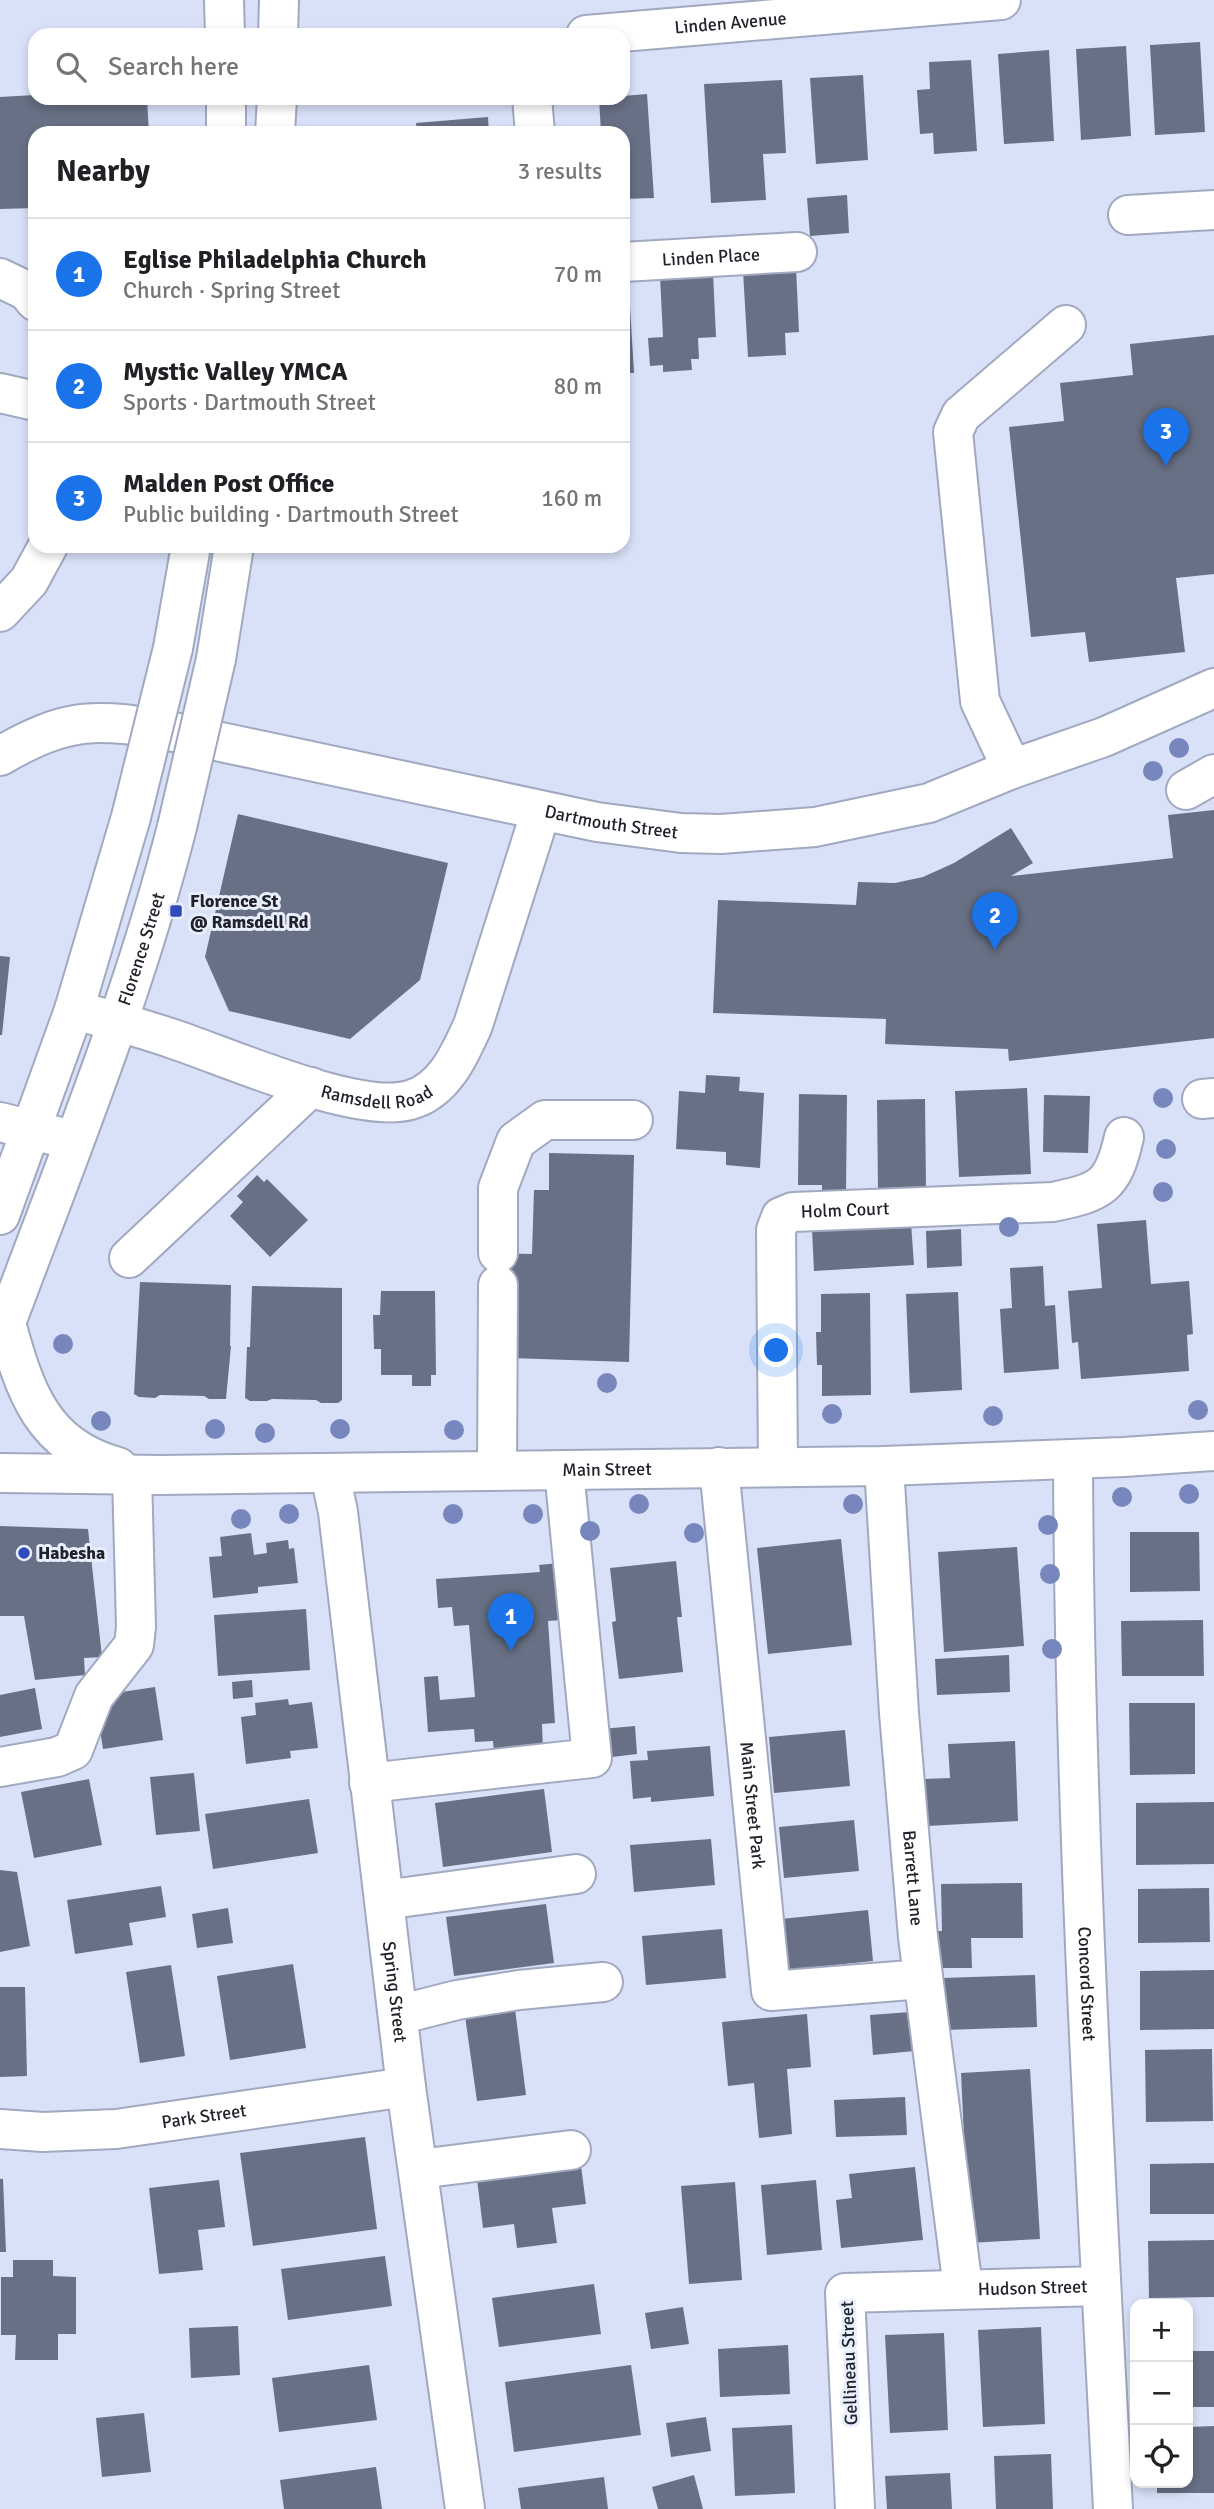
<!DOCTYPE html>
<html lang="en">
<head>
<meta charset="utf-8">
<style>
	:root { --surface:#fff; --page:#f6f6f6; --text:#202124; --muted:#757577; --line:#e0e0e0; --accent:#1a73e8 }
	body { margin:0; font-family:Signika,sans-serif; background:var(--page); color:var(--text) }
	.controls { position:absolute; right:21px; bottom:21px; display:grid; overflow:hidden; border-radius:14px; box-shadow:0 4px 10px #0003 }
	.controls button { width:63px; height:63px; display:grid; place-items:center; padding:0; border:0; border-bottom:2px solid var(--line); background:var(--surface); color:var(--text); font:35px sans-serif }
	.you { position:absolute; left:777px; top:1351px; width:24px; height:24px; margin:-18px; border:5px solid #fff; border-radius:50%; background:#1a73e8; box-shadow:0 0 0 10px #1a73e833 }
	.badge { display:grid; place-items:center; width:46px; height:46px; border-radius:50%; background:var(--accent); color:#fff; font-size:23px; font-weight:700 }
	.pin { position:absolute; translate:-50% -58px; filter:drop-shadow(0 2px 4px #0008) }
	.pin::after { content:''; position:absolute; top:37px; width:24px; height:21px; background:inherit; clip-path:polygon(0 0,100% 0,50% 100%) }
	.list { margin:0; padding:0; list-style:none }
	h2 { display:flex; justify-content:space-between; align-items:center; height:91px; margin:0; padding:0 28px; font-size:30px }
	h2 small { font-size:23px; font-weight:400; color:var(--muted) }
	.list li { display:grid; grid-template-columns:46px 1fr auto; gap:21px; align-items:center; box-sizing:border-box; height:112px; padding:0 28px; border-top:2px solid var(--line) }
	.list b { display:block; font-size:26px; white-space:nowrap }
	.list p { margin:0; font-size:23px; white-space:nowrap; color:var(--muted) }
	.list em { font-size:23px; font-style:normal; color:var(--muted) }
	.icon { flex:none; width:38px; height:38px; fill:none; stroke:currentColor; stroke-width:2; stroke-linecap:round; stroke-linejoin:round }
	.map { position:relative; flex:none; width:1214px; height:2509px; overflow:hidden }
	.search { position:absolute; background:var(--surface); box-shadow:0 4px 10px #0003; left:28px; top:28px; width:602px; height:77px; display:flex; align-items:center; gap:18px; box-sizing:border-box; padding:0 24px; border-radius:21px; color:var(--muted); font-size:26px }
	.panel { position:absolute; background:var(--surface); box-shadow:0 4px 10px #0003; left:28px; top:126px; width:602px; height:427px; border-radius:21px }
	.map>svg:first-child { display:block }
</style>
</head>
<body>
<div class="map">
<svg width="1214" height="2509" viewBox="0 0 1214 2509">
	<rect width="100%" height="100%" fill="#d8e1f8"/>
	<!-- building -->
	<g fill="#687085">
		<polygon points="1200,42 1205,132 1155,135 1150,45"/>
		<polygon points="1126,46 1131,136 1081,140 1076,49"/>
		<polygon points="1049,50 1054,141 1004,144 998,54"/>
		<polygon points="971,60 977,151 934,154 933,133 920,134 917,90 930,89 929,62"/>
		<polygon points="863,75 868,160 816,164 810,78"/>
		<polygon points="782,80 786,153 763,154 766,200 711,203 704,84"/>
		<polygon points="647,94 654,198 623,199 623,133 601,133 599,98 623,98 623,96"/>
		<polygon points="35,95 35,98 147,98 149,133 35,133 35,208 0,209 0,97"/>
		<polygon points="488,117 489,133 417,133 416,123"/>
		<polygon points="847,195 849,233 810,236 807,198"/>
		<polygon points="796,268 799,332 785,333 786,355 748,357 743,271"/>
		<polygon points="713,273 716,337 698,338 699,359 691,359 692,370 663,372 663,365 650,366 648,338 663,337 660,276"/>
		<polygon points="623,290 629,290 634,373 623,373"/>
		<polygon points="1214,335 1214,574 1176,578 1185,652 1089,662 1085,632 1031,637 1009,427 1064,421 1060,383 1133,375 1130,344"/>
		<polygon points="1214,810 1214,1038 1009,1061 1008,1049 885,1044 886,1019 713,1013 718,900 856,905 858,882 895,883 923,877 954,863 1011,828 1033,863 1011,876 1173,858 1168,815"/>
		<polygon points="238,814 448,863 420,980 350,1039 229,1011 205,957"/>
		<polygon points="0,956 10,957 2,1035 0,1035"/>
		<polygon points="706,1075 740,1077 739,1091 764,1093 760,1168 726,1165 726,1152 676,1149 679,1091 705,1093"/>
		<polygon points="1027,1088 1031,1174 959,1177 955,1091"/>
		<polygon points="799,1094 847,1095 846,1193 822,1193 822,1185 798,1185"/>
		<polygon points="1044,1095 1090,1096 1088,1153 1043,1152"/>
		<polygon points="925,1099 926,1189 878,1190 877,1100"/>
		<polygon points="549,1153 634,1155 629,1362 510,1358 489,1253 532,1254 534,1190 549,1190"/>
		<polygon points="257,1175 264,1182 267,1179 308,1220 270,1257 230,1216 243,1202 237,1196"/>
		<polygon points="1146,1220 1151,1284 1189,1281 1193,1334 1187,1335 1189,1371 1081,1379 1078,1342 1072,1343 1068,1291 1102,1288 1097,1224"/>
		<polygon points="911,1223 914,1265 814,1271 812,1229"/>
		<polygon points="961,1229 962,1266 927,1268 926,1231"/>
		<polygon points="1043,1266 1045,1306 1055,1305 1059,1369 1004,1373 1000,1309 1012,1308 1010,1268"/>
		<polygon points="140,1282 231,1285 230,1346 231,1346 226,1399 209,1399 204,1396 160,1395 155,1398 139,1397 134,1394"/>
		<polygon points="252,1286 342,1288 342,1400 338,1403 321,1403 316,1400 272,1399 267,1401 250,1401 245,1398 247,1347 250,1347"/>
		<polygon points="381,1291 435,1291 436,1375 431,1375 431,1386 412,1386 412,1375 381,1375 381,1349 374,1349 373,1315 380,1315"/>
		<polygon points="958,1292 962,1390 910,1393 906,1294"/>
		<polygon points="870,1293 871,1395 822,1396 822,1365 817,1365 816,1332 821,1332 821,1294"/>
		<polygon points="0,1526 88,1529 102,1657 84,1658 85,1675 35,1680 24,1616 0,1616"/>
		<polygon points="1130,1532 1199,1532 1200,1591 1130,1592"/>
		<polygon points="251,1533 254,1555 267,1553 266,1543 288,1540 289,1549 294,1548 298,1583 258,1587 258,1593 213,1598 209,1557 222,1556 220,1537"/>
		<polygon points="841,1539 852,1645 768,1654 757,1548"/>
		<polygon points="1017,1547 1024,1646 944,1652 938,1552"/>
		<polygon points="676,1561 682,1617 677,1617 683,1672 619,1679 612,1622 616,1621 610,1568"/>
		<polygon points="559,1563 563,1620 548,1621 555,1723 542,1724 543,1750 494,1753 493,1741 475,1742 474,1729 428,1732 424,1677 438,1676 440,1700 475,1697 469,1625 454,1626 452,1607 438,1608 436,1579 540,1572 539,1565"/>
		<polygon points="306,1609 310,1670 218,1676 214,1615"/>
		<polygon points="1203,1620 1204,1676 1122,1676 1121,1621"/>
		<polygon points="1009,1655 1010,1692 937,1695 935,1659"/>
		<polygon points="252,1680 253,1697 233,1699 232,1682"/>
		<polygon points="155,1687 163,1740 103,1749 95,1696"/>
		<polygon points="35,1688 42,1729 0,1737 0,1695"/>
		<polygon points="288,1699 289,1705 312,1702 318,1748 290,1751 291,1758 246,1764 241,1717 256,1715 255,1703"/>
		<polygon points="1129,1703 1195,1703 1195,1774 1130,1775"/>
		<polygon points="635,1726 637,1754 604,1758 601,1729"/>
		<polygon points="845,1730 850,1786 774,1793 769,1737"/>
		<polygon points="1015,1741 1018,1821 927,1826 924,1779 950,1778 948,1744"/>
		<polygon points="710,1746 714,1796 651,1802 651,1797 633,1799 630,1761 648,1760 647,1751"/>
		<polygon points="194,1773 200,1831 156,1835 150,1777"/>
		<polygon points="89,1779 102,1845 34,1858 21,1792"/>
		<polygon points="544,1789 552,1852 443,1867 435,1803"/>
		<polygon points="309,1799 318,1853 213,1869 205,1814"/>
		<polygon points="1214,1802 1214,1864 1136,1865 1136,1803"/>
		<polygon points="854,1820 859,1871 784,1878 779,1827"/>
		<polygon points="711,1839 715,1885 634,1892 630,1845"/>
		<polygon points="0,1870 17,1872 30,1946 0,1952"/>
		<polygon points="1022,1883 1023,1938 971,1938 972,1968 936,1968 936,1931 942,1931 941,1884"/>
		<polygon points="161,1886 166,1917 129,1923 133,1945 75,1954 67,1900"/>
		<polygon points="1209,1888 1210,1942 1138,1943 1138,1889"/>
		<polygon points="546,1904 554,1963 454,1976 446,1917"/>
		<polygon points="228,1908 233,1943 197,1948 192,1914"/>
		<polygon points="868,1910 873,1961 787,1970 781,1919"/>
		<polygon points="722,1929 726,1978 646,1985 642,1936"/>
		<polygon points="293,1964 306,2048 230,2060 217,1976"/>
		<polygon points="171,1965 185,2056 140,2063 126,1972"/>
		<polygon points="1214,1970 1214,2029 1140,2030 1140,1971"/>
		<polygon points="1035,1975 1037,2027 944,2030 942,1978"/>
		<polygon points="0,1987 25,1987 27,2076 0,2077"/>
		<polygon points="515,2009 526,2095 477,2101 465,2016"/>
		<polygon points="910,2012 914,2051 873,2055 870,2015"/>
		<polygon points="807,2014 811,2067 787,2069 792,2134 759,2138 754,2083 728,2086 722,2022"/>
		<polygon points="1212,2049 1213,2121 1146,2122 1145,2050"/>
		<polygon points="1030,2069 1040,2239 969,2243 961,2073"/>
		<polygon points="905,2097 907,2135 836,2137 834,2100"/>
		<polygon points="365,2137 377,2229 253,2246 240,2153"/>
		<polygon points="1214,2163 1214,2214 1150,2214 1150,2164"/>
		<polygon points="581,2166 586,2204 552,2208 557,2243 517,2248 514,2224 483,2228 477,2179"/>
		<polygon points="915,2167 923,2240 841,2248 836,2200 852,2198 849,2174"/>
		<polygon points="0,2179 3,2179 6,2252 0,2252"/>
		<polygon points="219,2180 225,2227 198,2230 203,2270 159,2274 149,2188"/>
		<polygon points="816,2180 822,2250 767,2255 761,2185"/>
		<polygon points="735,2182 742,2280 689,2284 681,2186"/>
		<polygon points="1214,2240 1214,2297 1149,2298 1148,2241"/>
		<polygon points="385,2256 392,2306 288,2320 281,2269"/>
		<polygon points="13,2260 53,2260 53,2276 76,2277 76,2334 58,2334 58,2360 15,2360 16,2335 1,2335 1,2277 13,2277"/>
		<polygon points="594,2284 601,2334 499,2347 492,2298"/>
		<polygon points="683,2307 689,2344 651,2349 645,2313"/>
		<polygon points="238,2326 240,2375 191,2378 189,2328"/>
		<polygon points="1041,2327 1045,2424 983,2427 978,2330"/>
		<polygon points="944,2333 948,2430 890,2433 885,2335"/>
		<polygon points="788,2345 790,2394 720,2397 718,2349"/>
		<rect x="1188" y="2351" width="26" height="56"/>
		<polygon points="369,2365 377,2420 279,2432 272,2378"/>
		<polygon points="631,2365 641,2435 514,2452 505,2382"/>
		<polygon points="144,2413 151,2472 102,2477 96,2418"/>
		<polygon points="706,2417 711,2451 671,2457 666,2423"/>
		<polygon points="792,2425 795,2493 735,2496 732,2428"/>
		<polygon points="1214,2426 1214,2493 1157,2493 1157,2483 1188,2483 1188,2427"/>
		<polygon points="1051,2454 1053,2509 996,2509 994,2456"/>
		<polygon points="376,2467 382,2509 284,2509 280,2480"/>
		<polygon points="950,2473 952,2509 887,2509 885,2476"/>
		<polygon points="694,2475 703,2509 658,2509 652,2487"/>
		<polygon points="604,2477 608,2509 521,2509 518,2488"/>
	</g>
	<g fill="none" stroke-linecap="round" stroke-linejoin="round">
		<defs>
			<g id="minor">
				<polyline points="224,0 225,35"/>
				<polyline points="278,35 279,0"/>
				<path id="s1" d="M 586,35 L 1001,0"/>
				<polyline points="226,98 226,133"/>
				<polyline points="532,98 535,133"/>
				<polyline points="275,133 277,98"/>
				<polyline points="1128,215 1214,210"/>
				<path id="s2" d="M 623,262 L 797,252"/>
				<polyline points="0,278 27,291 35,301"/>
				<polyline points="0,393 35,401"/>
				<polyline points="0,612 29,581 48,546"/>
				<polyline points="173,648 191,546"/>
				<polyline points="216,659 234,546"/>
				<path id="s3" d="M 0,756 C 69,716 98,718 174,732 L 597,822 L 681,833 L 721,834 L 815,827 L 929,803 L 1012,769 L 1104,737 L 1214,688"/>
				<polyline points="1012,769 980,701 953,432 961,415 1066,325"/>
				<polyline points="1186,790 1214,774"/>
				<path id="s4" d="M 74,1010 C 108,1019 142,1028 176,1040 C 230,1058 358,1115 410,1100 C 444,1091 460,1054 473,1025 L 541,811"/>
				<polyline points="1202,1099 1214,1098"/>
				<polyline points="0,1122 56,1136"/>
				<polyline points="0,1215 74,1010 131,817"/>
				<polyline points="498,1253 498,1188 516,1141 545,1120 633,1120"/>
				<polyline points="129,1258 311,1087"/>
				<path id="s5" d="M 0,1339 C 63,1169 132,1003 177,827"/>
				<path id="s6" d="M 1073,1459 C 1074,1809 1095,2159 1113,2509"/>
				<path id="s7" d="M 778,1466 L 776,1230 L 781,1217 L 793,1212 L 1053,1202 C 1101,1192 1113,1187 1124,1137"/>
				<path id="s8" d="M 884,1466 L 899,1713 L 918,1937 L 963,2288"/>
				<path id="s9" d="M 719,1467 L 771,1991 L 923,1979"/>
				<polyline points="497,1470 498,1285"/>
				<path id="s10" d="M 330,1474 L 338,1512 L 406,2087 L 465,2509"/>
				<polyline points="0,1767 57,1757 73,1750 94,1696 134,1645 136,1627 132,1475"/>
				<polyline points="369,1783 592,1758 564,1470"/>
				<polyline points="384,1900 576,1874"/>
				<polyline points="398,2015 457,2000 519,1990 603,1982"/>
				<path id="s11" d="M 0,2129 L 43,2132 L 116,2129 L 406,2087"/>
				<polyline points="419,2169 571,2150"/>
				<path id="s12" d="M 855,2509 L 845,2293 L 1101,2286"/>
			</g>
			<g id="major">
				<path d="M 6,1323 C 25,1392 42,1446 118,1467"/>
				<path id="s13" d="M 0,1473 L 161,1475 L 884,1466 L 1124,1457 L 1214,1451"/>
			</g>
		</defs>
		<!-- minor casing -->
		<use href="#minor" stroke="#a1a9c0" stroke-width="42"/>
		<!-- major casing -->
		<use href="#major" stroke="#a1a9c0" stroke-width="42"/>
		<!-- minor -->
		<use href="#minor" stroke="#fff" stroke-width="38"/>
		<!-- major -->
		<use href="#major" stroke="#fff" stroke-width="38"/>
		<defs>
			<g id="minor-bridge">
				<polyline points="131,817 173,648"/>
				<polyline points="177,827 216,659"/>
			</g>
		</defs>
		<!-- minor-bridge casing -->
		<use href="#minor-bridge" stroke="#a1a9c0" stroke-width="42" stroke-linecap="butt"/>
		<!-- minor-bridge -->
		<use href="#minor-bridge" stroke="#fff" stroke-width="38"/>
	</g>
	<!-- trees -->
	<g fill="#7786bd">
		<circle cx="1179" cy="748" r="10"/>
		<circle cx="1153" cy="771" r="10"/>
		<circle cx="1163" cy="1098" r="10"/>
		<circle cx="1166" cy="1149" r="10"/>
		<circle cx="1163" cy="1192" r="10"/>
		<circle cx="1009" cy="1227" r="10"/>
		<circle cx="63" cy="1344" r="10"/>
		<circle cx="607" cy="1383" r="10"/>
		<circle cx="1198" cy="1410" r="10"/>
		<circle cx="832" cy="1414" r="10"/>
		<circle cx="993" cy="1416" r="10"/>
		<circle cx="101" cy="1421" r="10"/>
		<circle cx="215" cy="1429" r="10"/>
		<circle cx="340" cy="1429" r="10"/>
		<circle cx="454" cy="1430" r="10"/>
		<circle cx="265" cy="1433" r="10"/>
		<circle cx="1189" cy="1494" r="10"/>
		<circle cx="1122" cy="1497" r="10"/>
		<circle cx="639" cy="1504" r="10"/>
		<circle cx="853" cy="1504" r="10"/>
		<circle cx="289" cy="1514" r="10"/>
		<circle cx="453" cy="1514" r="10"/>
		<circle cx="533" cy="1514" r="10"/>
		<circle cx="241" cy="1519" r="10"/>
		<circle cx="1048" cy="1525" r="10"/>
		<circle cx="590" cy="1531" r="10"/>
		<circle cx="694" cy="1533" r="10"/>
		<circle cx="1050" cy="1574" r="10"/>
		<circle cx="1052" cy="1649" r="10"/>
	</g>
	<!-- markers -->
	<g fill="#314bbc" stroke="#e9eefd" stroke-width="2.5">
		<rect x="169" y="904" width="14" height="14" rx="3.5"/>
		<circle cx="24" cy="1553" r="7"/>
	</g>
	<g text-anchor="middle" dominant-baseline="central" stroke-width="6" stroke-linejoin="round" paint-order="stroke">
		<!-- street labels -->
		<g font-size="18" fill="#20232b" stroke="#e9eefd">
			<text stroke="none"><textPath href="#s1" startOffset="145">Linden Avenue</textPath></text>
			<text stroke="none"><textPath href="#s2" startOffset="88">Linden Place</textPath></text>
			<text stroke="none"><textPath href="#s3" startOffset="628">Dartmouth Street</textPath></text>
			<text stroke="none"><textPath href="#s5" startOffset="415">Florence Street</textPath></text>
			<text stroke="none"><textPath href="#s4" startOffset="317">Ramsdell Road</textPath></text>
			<text stroke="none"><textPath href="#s7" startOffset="315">Holm Court</textPath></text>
			<text stroke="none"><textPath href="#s13" startOffset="607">Main Street</textPath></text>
			<text stroke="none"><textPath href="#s9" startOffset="340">Main Street Park</textPath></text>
			<text stroke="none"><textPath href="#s8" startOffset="413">Barrett Lane</textPath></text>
			<text stroke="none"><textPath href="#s6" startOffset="525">Concord Street</textPath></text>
			<text stroke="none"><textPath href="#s10" startOffset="522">Spring Street</textPath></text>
			<text stroke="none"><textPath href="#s11" startOffset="205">Park Street</textPath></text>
			<text stroke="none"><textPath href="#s12" startOffset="404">Hudson Street</textPath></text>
			<text transform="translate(849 2363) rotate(-92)">Gellineau Street</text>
		</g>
		<!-- poi labels -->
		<g font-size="18" font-weight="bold" fill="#20232b" stroke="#e9eefd" text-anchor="start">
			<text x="190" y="901">Florence St<tspan x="190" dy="21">@ Ramsdell Rd</tspan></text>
			<text x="38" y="1553">Habesha</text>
		</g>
	</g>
</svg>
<div class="controls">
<button>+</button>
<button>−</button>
<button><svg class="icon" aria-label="locate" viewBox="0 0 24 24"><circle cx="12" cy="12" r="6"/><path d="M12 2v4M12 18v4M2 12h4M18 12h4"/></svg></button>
</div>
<div class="you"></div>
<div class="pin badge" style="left:511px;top:1651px">1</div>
<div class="pin badge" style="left:995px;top:950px">2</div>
<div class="pin badge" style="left:1166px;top:466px">3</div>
<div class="search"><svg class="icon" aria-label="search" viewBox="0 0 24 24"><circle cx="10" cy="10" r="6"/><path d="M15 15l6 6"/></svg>Search here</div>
<section class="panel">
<h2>Nearby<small>3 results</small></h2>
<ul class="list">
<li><span class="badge">1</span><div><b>Eglise Philadelphia Church</b><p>Church · Spring Street</p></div><em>70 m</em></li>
<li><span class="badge">2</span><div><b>Mystic Valley YMCA</b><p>Sports · Dartmouth Street</p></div><em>80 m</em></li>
<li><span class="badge">3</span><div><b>Malden Post Office</b><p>Public building · Dartmouth Street</p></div><em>160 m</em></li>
</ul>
</section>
</div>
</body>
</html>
